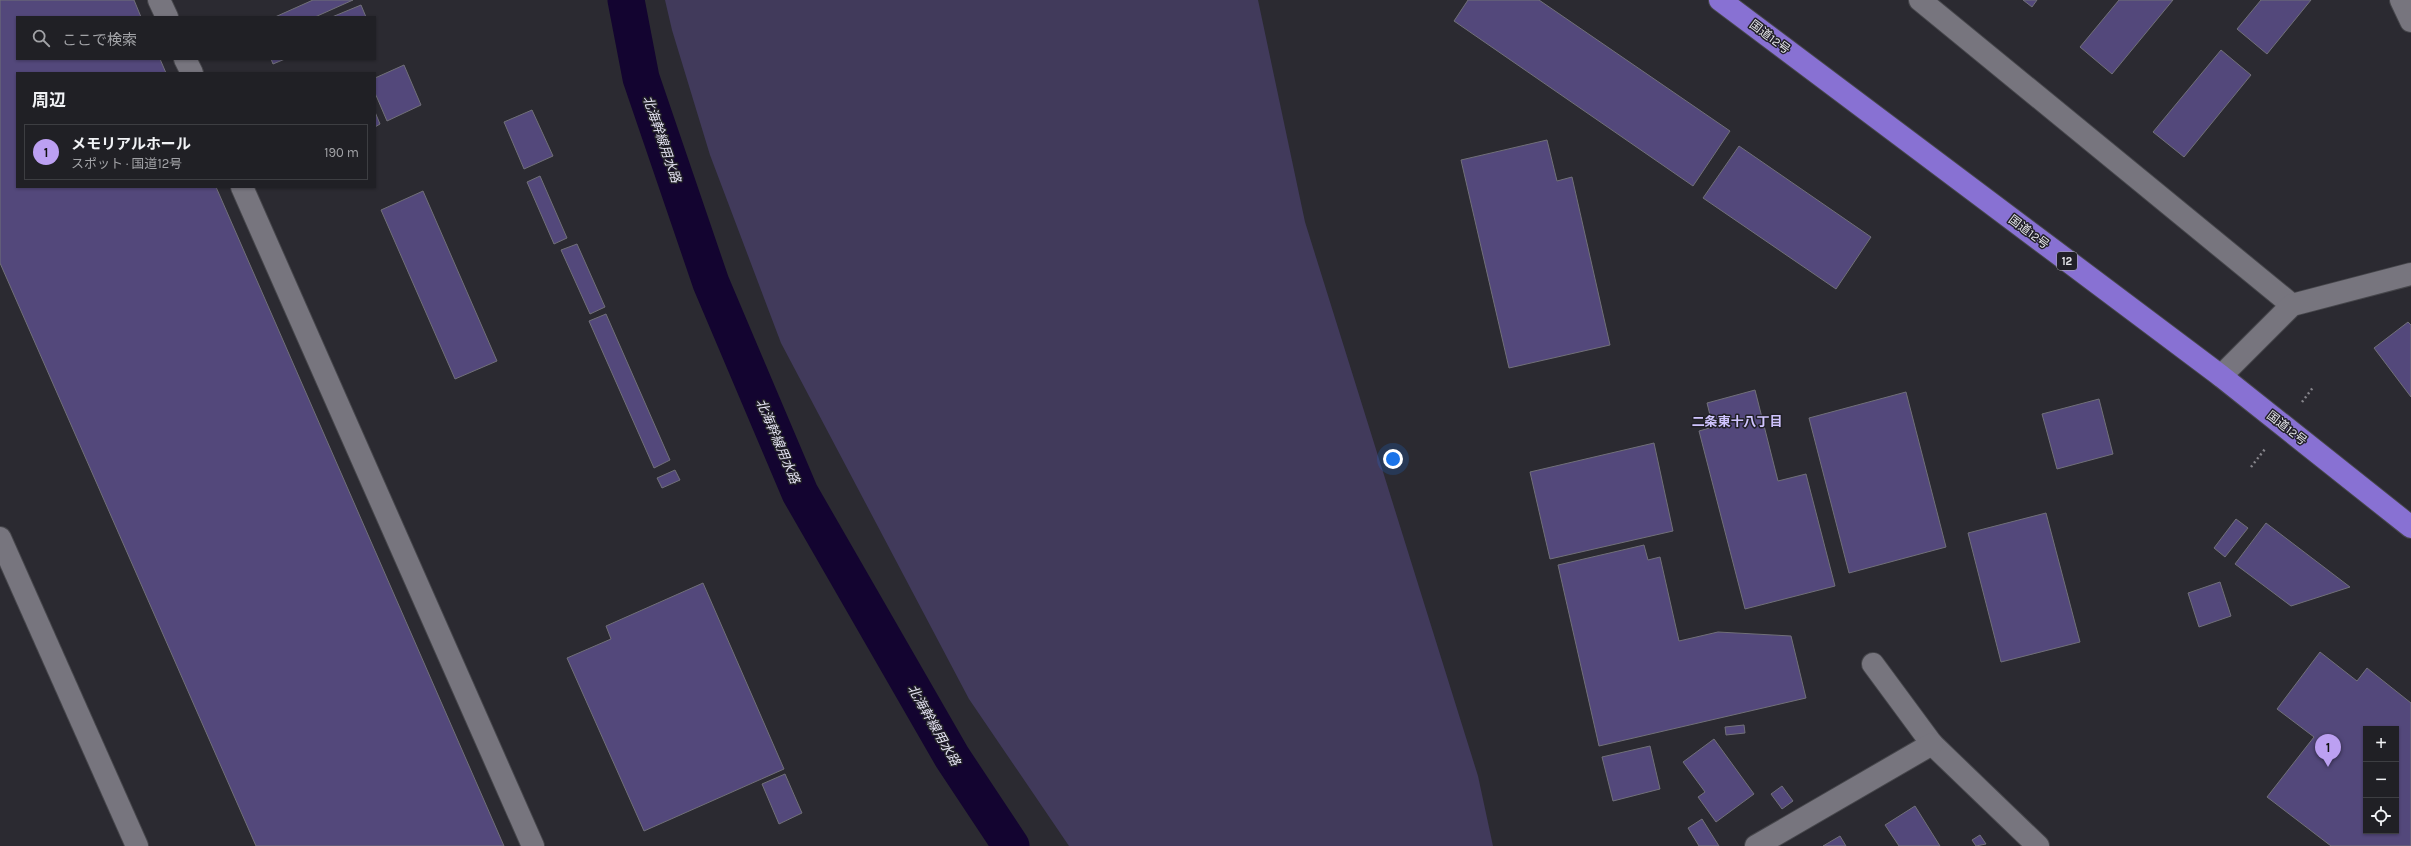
<!DOCTYPE html>
<html lang="ja">
<head>
<meta charset="utf-8">
<style>
	:root { --surface:#202025; --page:#28282d; --text:#f1f3f6; --muted:#a2a3a7; --line:#3d3e42; --accent:#bca0f2 }
	body { margin:0; font-family:Karla,"Noto Sans JP",sans-serif; background:var(--page); color:var(--text) }
	.controls { position:absolute; right:12px; bottom:12px; display:grid; overflow:hidden; border-radius:0px; box-shadow:0 1px 3px #0004 }
	.controls button { width:36px; height:36px; display:grid; place-items:center; padding:0; border:0; border-bottom:1px solid var(--line); background:var(--surface); color:var(--text); font:20px sans-serif }
	.you { position:absolute; left:1393px; top:459px; width:14px; height:14px; margin:-10px; border:3px solid #fff; border-radius:50%; background:#1a73e8; box-shadow:0 0 0 6px #1a73e833 }
	.badge { display:grid; place-items:center; width:26px; height:26px; border-radius:50%; background:var(--accent); color:#111; font-size:13px; font-weight:700 }
	.pin { position:absolute; translate:-50% -33px; filter:drop-shadow(0 1px 2px #0008) }
	.pin::after { content:''; position:absolute; top:21px; width:14px; height:12px; background:inherit; clip-path:polygon(0 0,100% 0,50% 100%) }
	.list { margin:0; padding:0; list-style:none }
	h2 { display:flex; justify-content:space-between; align-items:center; height:52px; margin:0; padding:0 16px; font-size:17px }
	h2 small { font-size:13px; font-weight:400; color:var(--muted) }
	.list li { display:grid; grid-template-columns:26px 1fr auto; gap:12px; align-items:center; box-sizing:border-box; height:56px; margin:0 8px 8px; padding:0 8px; border:1px solid var(--line); border-radius:0px }
	.list b { display:block; font-size:15px; white-space:nowrap }
	.list p { margin:0; font-size:13px; white-space:nowrap; color:var(--muted) }
	.list em { font-size:13px; font-style:normal; color:var(--muted) }
	.icon { flex:none; width:22px; height:22px; fill:none; stroke:currentColor; stroke-width:2; stroke-linecap:round; stroke-linejoin:round }
	.map { position:relative; flex:none; width:2411px; height:846px; overflow:hidden }
	.search { position:absolute; background:var(--surface); box-shadow:0 1px 3px #0004; left:16px; top:16px; width:360px; height:44px; display:flex; align-items:center; gap:10px; box-sizing:border-box; padding:0 14px; border-radius:0px; color:var(--muted); font-size:15px }
	.panel { position:absolute; background:var(--surface); box-shadow:0 1px 3px #0004; left:16px; top:72px; width:360px; height:116px; border-radius:0px }
	.map>svg:first-child { display:block }
</style>
</head>
<body>
<div class="map">
<svg width="2411" height="846" viewBox="0 0 2411 846">
	<rect width="100%" height="100%" fill="#2b2a31"/>
	<!-- green -->
	<polygon fill="#413a5b" points="665,0 1258,0 1305,222 1478,776 1493,846 1069,846 969,699 781,343 710,155 672,30"/>
	<g fill="none" stroke-linecap="round" stroke-linejoin="round">
		<!-- canal -->
		<polyline stroke="#130430" stroke-width="37" points="626,0 641,78 711,283 800,493 952,757 1011,846"/>
	</g>
	<!-- building -->
	<g fill="#53487b" stroke="#717079" fill-rule="evenodd">
		<polygon points="0,0 134,0 141,17 17,17 17,59 160,59 166,73 17,73 17,187 216,187 504,846 256,846 0,263"/>
		<polygon points="313,0 353,0 315,17 275,17"/>
		<polygon points="1468,0 1539,0 1730,131 1693,186 1454,21"/>
		<polygon points="2023,0 2037,0 2032,7"/>
		<polygon points="2119,0 2173,0 2112,74 2080,47"/>
		<polygon points="2261,0 2311,0 2267,54 2237,29"/>
		<polygon points="361,5 366,17 332,17"/>
		<polygon points="2221,50 2251,75 2184,157 2153,132"/>
		<polygon points="271,59 285,59 273,64"/>
		<polygon points="404,65 421,105 387,121 375,93 375,78"/>
		<polygon points="532,110 553,156 524,169 504,122"/>
		<polygon points="375,112 380,124 375,127"/>
		<polygon points="1547,140 1557,181 1572,177 1610,345 1509,368 1461,160"/>
		<polygon points="1739,146 1871,237 1836,289 1703,198"/>
		<polygon points="540,176 567,238 554,244 527,182"/>
		<polygon points="423,191 497,361 455,379 381,210"/>
		<polygon points="577,244 605,307 590,314 561,250"/>
		<polygon points="606,314 670,460 654,468 589,321"/>
		<polygon points="2408,322 2411,325 2411,397 2374,348"/>
		<polygon points="1755,390 1778,481 1806,474 1835,586 1745,609 1699,431 1713,427 1707,403"/>
		<polygon points="1906,392 1946,547 1849,573 1809,418"/>
		<polygon points="2099,399 2113,454 2057,469 2042,414"/>
		<polygon points="1654,443 1673,531 1550,559 1530,472"/>
		<polygon points="675,470 680,480 662,488 657,478"/>
		<polygon points="2046,513 2080,642 2001,662 1968,533"/>
		<polygon points="2236,519 2248,528 2225,557 2214,548"/>
		<polygon points="2266,523 2350,587 2291,606 2235,564"/>
		<polygon points="1644,545 1648,560 1660,557 1679,641 1718,632 1791,636 1806,698 1599,746 1558,565"/>
		<polygon points="2220,582 2231,616 2199,627 2188,593"/>
		<polygon points="703,583 784,769 644,831 567,658 611,639 606,626"/>
		<path d="M 2320,652 L 2357,681 L 2367,668 L 2411,703 L 2411,846 L 2331,846 L 2267,797 L 2314,737 L 2277,709 ZM 2366,729 L 2396,729 L 2396,831 L 2366,831 Z"/>
		<polygon points="1744,725 1745,733 1726,735 1725,727"/>
		<polygon points="1714,739 1754,794 1716,822 1698,797 1705,792 1683,762"/>
		<polygon points="1650,746 1660,789 1613,801 1602,757"/>
		<polygon points="785,774 802,813 779,824 762,784"/>
		<polygon points="1782,786 1793,801 1782,809 1771,794"/>
		<polygon points="1915,806 1940,846 1899,846 1885,825"/>
		<polygon points="1702,819 1719,846 1699,846 1688,828"/>
		<polygon points="1980,835 1986,844 1976,846 1972,840"/>
		<polygon points="1840,836 1846,846 1823,846"/>
	</g>
	<g fill="none" stroke-linecap="round" stroke-linejoin="round">
		<defs>
			<g id="minor">
				<polyline points="159,0 167,17"/>
				<polyline points="1920,0 2292,305"/>
				<polyline points="2401,0 2411,21"/>
				<polyline points="185,59 192,73"/>
				<polyline points="242,187 533,846"/>
				<polyline points="2221,376 2292,305 2411,274"/>
				<polyline points="0,538 137,846"/>
				<polyline points="1873,664 1932,744 2038,846"/>
				<polyline points="1756,846 1932,744"/>
			</g>
			<polyline id="highway" points="1720,0 2221,376 2411,527"/>
		</defs>
		<!-- minor casing -->
		<use href="#minor" stroke="#46464b" stroke-width="24"/>
		<!-- highway casing -->
		<use href="#highway" stroke="#46464b" stroke-width="24"/>
		<!-- path -->
		<g stroke="#85848a" stroke-width="2.5" stroke-dasharray="2 3" stroke-linecap="butt">
			<polyline points="2302,402 2314,386"/>
			<polyline points="2251,467 2265,449"/>
		</g>
		<!-- minor -->
		<use href="#minor" stroke="#77757e" stroke-width="22"/>
		<!-- highway -->
		<use href="#highway" stroke="#8871d3" stroke-width="22"/>
	</g>
	<g text-anchor="middle" dominant-baseline="central" stroke-width="3" stroke-linejoin="round" paint-order="stroke">
		<!-- shield labels -->
		<rect fill="#212027" stroke="#ababb0" stroke-width="1" x="2057" y="252" width="20" height="18" rx="3"/>
		<g font-size="11" font-weight="bold" fill="#e6e6eb">
			<text x="2067" y="261">12</text>
		</g>
		<!-- street labels -->
		<g font-size="12" fill="#e6e6eb" stroke="#212027">
			<text transform="translate(1770 37) rotate(37)">国道12号</text>
			<text transform="translate(2029 232) rotate(37)">国道12号</text>
			<text transform="translate(2287 428) rotate(38)">国道12号</text>
		</g>
		<!-- water labels -->
		<g font-size="13" font-style="italic" fill="#e3e1f1" stroke="#212027">
			<text transform="translate(662 139) rotate(71)">北海幹線用水路</text>
			<text transform="translate(778 441) rotate(67)">北海幹線用水路</text>
			<text transform="translate(934 725) rotate(60)">北海幹線用水路</text>
		</g>
		<!-- neighbourhood labels -->
		<g font-size="13" font-weight="bold" fill="#d0c5ff" stroke="#212027">
			<text x="1737" y="421">二条東十八丁目</text>
		</g>
	</g>
</svg>
<div class="controls">
<button>+</button>
<button>−</button>
<button><svg class="icon" aria-label="locate" viewBox="0 0 24 24"><circle cx="12" cy="12" r="6"/><path d="M12 2v4M12 18v4M2 12h4M18 12h4"/></svg></button>
</div>
<div class="you"></div>
<div class="pin badge" style="left:2328px;top:767px">1</div>
<div class="search"><svg class="icon" aria-label="search" viewBox="0 0 24 24"><circle cx="10" cy="10" r="6"/><path d="M15 15l6 6"/></svg>ここで検索</div>
<section class="panel">
<h2>周辺<small></small></h2>
<ul class="list">
<li><span class="badge">1</span><div><b>メモリアルホール</b><p>スポット · 国道12号</p></div><em>190 m</em></li>
</ul>
</section>
</div>
</body>
</html>
